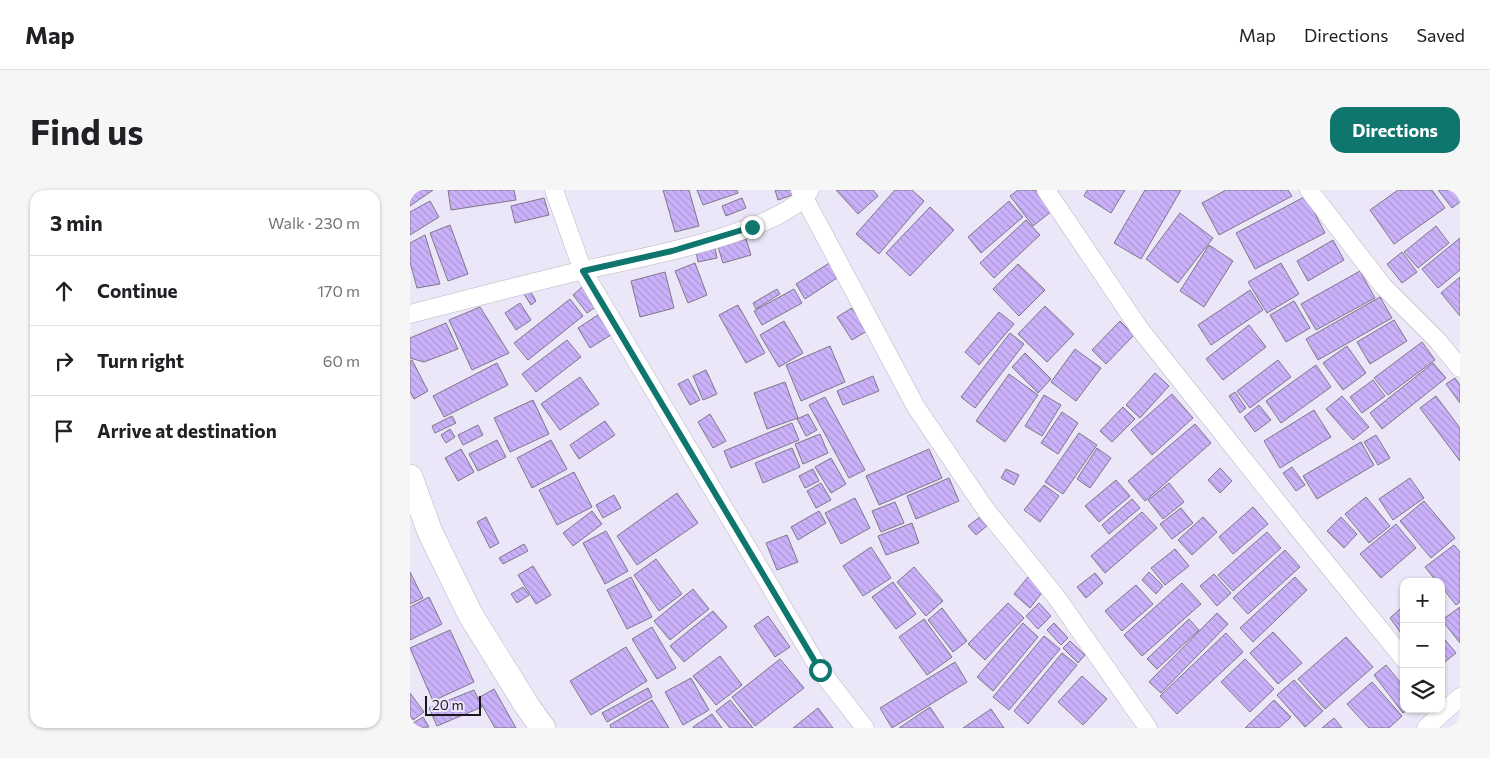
<!DOCTYPE html>
<html lang="en">
<head>
<meta charset="utf-8">
<style>
	:root { --surface:#fff; --page:#f6f6f6; --text:#202124; --muted:#757577; --line:#e0e0e0; --accent:#0f766e }
	body { margin:0; font-family:Commissioner,sans-serif; background:var(--page); color:var(--text) }
	.controls { position:absolute; right:15px; bottom:15px; display:grid; overflow:hidden; border-radius:10px; box-shadow:0 1px 4px #0004 }
	.controls button { width:45px; height:45px; display:grid; place-items:center; padding:0; border:0; border-bottom:1px solid var(--line); background:var(--surface); color:var(--text); font:25px sans-serif }
	.scale { position:absolute; left:15px; bottom:12px; width:56px; box-sizing:border-box; padding-left:5px; border:2px solid #1a181e; border-top:0; font-size:14px; line-height:18px; white-space:nowrap; color:#1a181e; -webkit-text-stroke:4px #ece7f8; paint-order:stroke }
	.stop { position:absolute; width:15px; height:15px; margin:-11px; border:4px solid #0f766e; border-radius:50%; background:#fff }
	.stop.end { background:#0f766e; border-color:#fff; box-shadow:0 1px 5px #0008 }
	.list { margin:0; padding:0; list-style:none }
	h2 { display:flex; justify-content:space-between; align-items:center; height:65px; margin:0; padding:0 20px; font-size:21px }
	h2 small { font-size:16px; font-weight:400; color:var(--muted) }
	.list li { display:grid; grid-template-columns:32px 1fr auto; gap:15px; align-items:center; box-sizing:border-box; height:70px; padding:0 20px; border-top:1px solid var(--line) }
	.list b { display:block; font-size:19px; white-space:nowrap }
	.list em { font-size:16px; font-style:normal; color:var(--muted) }
	.icon { flex:none; width:28px; height:28px; fill:none; stroke:currentColor; stroke-width:2; stroke-linecap:round; stroke-linejoin:round }
	.map { position:relative; flex:none; width:1050px; height:538px; overflow:hidden; border-radius:15px }
	header { display:flex; align-items:center; gap:30px; box-sizing:border-box; height:70px; padding:0 25px; background:var(--surface); border-bottom:1px solid var(--line) }
	header strong { font-size:24px }
	nav { display:flex; gap:28px; margin-inline-start:auto; font-size:18px }
	.intro { display:flex; align-items:center; justify-content:space-between; box-sizing:border-box; height:120px; padding:0 30px }
	h1 { margin:0; font-size:35px }
	.button { padding:12px 22px; border-radius:15px; background:var(--accent); color:#fff; font-size:18px; font-weight:700 }
	main { display:flex; gap:30px; padding:0 30px }
	aside { flex:1; background:var(--surface); border-radius:15px; box-shadow:0 1px 4px #0004 }
	.map>svg:first-child { display:block }
</style>
</head>
<body>
<header>
<strong>Map</strong>
<nav><a>Map</a><a>Directions</a><a>Saved</a></nav>
</header>
<div class="intro"><h1>Find us</h1><a class="button">Directions</a></div>
<main>
<aside>
<h2>3 min<small>Walk · 230 m</small></h2>
<ul class="list">
<li><svg class="icon" aria-label="ahead" viewBox="0 0 24 24"><path d="M12 20V5M6 11l6-6 6 6"/></svg><div><b>Continue</b></div><em>170 m</em></li>
<li><svg class="icon" aria-label="right" viewBox="0 0 24 24"><path d="M7 20v-9h11M14 6l5 5-5 5"/></svg><div><b>Turn right</b></div><em>60 m</em></li>
<li><svg class="icon" aria-label="arrive" viewBox="0 0 24 24"><path d="M6 21V4h12l-3 4 3 4H6"/></svg><div><b>Arrive at destination</b></div></li>
</ul>
</aside>
<div class="map">
<svg width="1050" height="538" viewBox="0 0 1050 538">
	<defs>
		<pattern id="building-back-hatch" width="6" height="6" patternUnits="userSpaceOnUse" patternTransform="scale(1.25)"><rect width="6" height="6" fill="#cab1fa"/><path d="M-1 5l2 2M0 0l6 6M5-1l2 2" fill="none" stroke="#ad98d6"/></pattern>
	</defs>
	<rect width="100%" height="100%" fill="#ece7f8"/>
	<!-- building -->
	<g fill="url(#building-back-hatch)" stroke="#7d7887">
		<polygon points="0,0 23,0 0,16"/>
		<polygon points="38,0 104,0 106,10 41,20"/>
		<polygon points="253,0 279,0 289,36 265,42"/>
		<polygon points="287,0 327,0 328,3 293,15"/>
		<polygon points="365,0 387,0 388,3 368,10"/>
		<polygon points="426,0 463,0 468,6 448,24"/>
		<polygon points="485,0 502,0 514,11 469,64 446,44"/>
		<polygon points="608,0 626,0 642,21 623,36 600,6"/>
		<polygon points="677,0 715,0 701,23 674,6"/>
		<polygon points="735,0 771,0 731,69 704,53"/>
		<polygon points="816,0 878,0 882,6 809,45 792,13"/>
		<polygon points="988,0 1022,0 1035,18 984,54 960,20"/>
		<polygon points="1028,0 1048,0 1050,3 1050,12 1042,18"/>
		<polygon points="896,6 915,43 845,79 826,43"/>
		<polygon points="134,8 139,25 105,33 101,16"/>
		<polygon points="332,8 336,18 316,26 312,16"/>
		<polygon points="20,11 29,27 0,45 0,22"/>
		<polygon points="599,11 613,27 571,63 558,47"/>
		<polygon points="520,17 544,40 500,86 476,63"/>
		<polygon points="770,23 803,48 768,93 736,69"/>
		<polygon points="616,30 630,45 584,88 570,73"/>
		<polygon points="40,35 58,84 38,91 20,43"/>
		<polygon points="1026,36 1039,53 1008,78 994,62"/>
		<polygon points="15,45 30,94 7,98 0,72 0,53"/>
		<polygon points="1050,48 1050,80 1028,98 1012,79"/>
		<polygon points="336,49 341,65 313,73 308,57"/>
		<polygon points="923,50 934,70 898,91 887,71"/>
		<polygon points="799,55 823,71 794,117 770,101"/>
		<polygon points="305,58 307,68 288,72 286,61"/>
		<polygon points="992,62 1007,82 992,93 977,74"/>
		<polygon points="421,72 430,86 395,109 386,94"/>
		<polygon points="285,73 297,105 278,113 265,81"/>
		<polygon points="871,73 889,104 857,123 838,92"/>
		<polygon points="608,74 635,100 609,126 583,99"/>
		<polygon points="950,81 965,108 906,140 891,114"/>
		<polygon points="255,82 264,118 230,127 221,91"/>
		<polygon points="1050,87 1050,126 1031,103"/>
		<polygon points="118,97 126,111 121,115 112,101"/>
		<polygon points="172,97 187,116 177,123 163,105"/>
		<polygon points="367,99 370,104 346,119 343,113"/>
		<polygon points="384,99 392,113 352,135 344,121"/>
		<polygon points="840,100 853,120 801,155 788,135"/>
		<polygon points="970,107 982,128 908,170 896,149"/>
		<polygon points="160,109 173,126 118,170 104,153"/>
		<polygon points="884,111 900,138 876,152 860,125"/>
		<polygon points="110,113 121,130 106,140 95,123"/>
		<polygon points="328,115 355,163 336,173 309,125"/>
		<polygon points="635,116 664,144 637,172 608,144"/>
		<polygon points="70,117 99,163 62,180 39,130"/>
		<polygon points="442,118 457,141 442,150 427,127"/>
		<polygon points="589,122 604,134 569,175 555,162"/>
		<polygon points="191,123 204,143 180,158 168,138"/>
		<polygon points="984,130 997,151 960,174 947,152"/>
		<polygon points="374,131 393,163 369,177 350,145"/>
		<polygon points="710,131 724,145 696,174 682,160"/>
		<polygon points="36,133 48,159 14,172 0,168 0,148"/>
		<polygon points="839,135 856,157 813,190 796,169"/>
		<polygon points="600,143 614,154 565,218 551,207"/>
		<polygon points="157,150 171,167 126,202 112,184"/>
		<polygon points="1012,152 1025,170 978,205 964,188"/>
		<polygon points="420,156 435,192 391,211 376,175"/>
		<polygon points="937,156 956,183 933,200 913,173"/>
		<polygon points="665,159 691,178 666,211 641,192"/>
		<polygon points="615,163 641,189 628,203 602,177"/>
		<polygon points="2,170 18,201 4,209 0,202 0,171"/>
		<polygon points="868,170 881,187 840,218 827,201"/>
		<polygon points="87,173 98,195 34,227 23,206"/>
		<polygon points="1023,173 1036,188 972,239 960,223"/>
		<polygon points="906,175 921,197 871,233 856,211"/>
		<polygon points="296,180 307,204 293,210 283,186"/>
		<polygon points="745,183 759,196 730,228 716,215"/>
		<polygon points="599,184 628,205 595,252 566,231"/>
		<polygon points="463,186 469,201 433,215 427,201"/>
		<polygon points="170,187 189,214 150,240 131,214"/>
		<polygon points="1045,188 1050,195 1050,213 1036,194"/>
		<polygon points="278,189 290,210 280,215 268,194"/>
		<polygon points="963,190 975,206 952,223 940,207"/>
		<polygon points="375,192 388,228 357,239 344,203"/>
		<polygon points="825,202 836,218 830,223 819,206"/>
		<polygon points="762,204 783,228 742,265 721,240"/>
		<polygon points="634,205 651,215 632,246 615,236"/>
		<polygon points="932,206 959,237 943,250 916,219"/>
		<polygon points="1026,206 1050,238 1050,271 1010,218"/>
		<polygon points="415,207 455,280 439,288 399,215"/>
		<polygon points="123,210 139,244 100,262 84,228"/>
		<polygon points="849,215 861,230 845,242 834,227"/>
		<polygon points="713,217 725,229 702,252 690,241"/>
		<polygon points="904,220 921,247 870,278 854,251"/>
		<polygon points="652,222 668,233 648,264 631,253"/>
		<polygon points="300,224 316,251 303,258 288,232"/>
		<polygon points="398,224 407,240 396,246 387,229"/>
		<polygon points="42,226 46,233 25,243 22,236"/>
		<polygon points="195,231 205,245 169,269 160,255"/>
		<polygon points="382,233 389,250 321,278 314,261"/>
		<polygon points="785,234 801,253 735,311 718,291"/>
		<polygon points="68,235 73,245 53,255 48,245"/>
		<polygon points="40,239 45,247 36,253 31,245"/>
		<polygon points="669,243 687,255 653,304 635,292"/>
		<polygon points="410,244 418,263 393,274 385,254"/>
		<polygon points="966,245 980,268 968,275 954,252"/>
		<polygon points="87,250 96,267 68,281 59,264"/>
		<polygon points="141,250 157,279 122,298 107,268"/>
		<polygon points="951,252 964,275 907,309 893,286"/>
		<polygon points="382,258 390,277 353,293 345,273"/>
		<polygon points="687,258 701,268 680,298 667,289"/>
		<polygon points="51,259 64,282 48,291 35,268"/>
		<polygon points="519,259 532,288 469,315 456,286"/>
		<polygon points="421,268 436,294 421,303 405,277"/>
		<polygon points="882,277 895,295 886,301 873,283"/>
		<polygon points="810,278 822,291 810,303 798,290"/>
		<polygon points="403,279 409,291 395,298 389,286"/>
		<polygon points="596,279 609,285 604,295 591,288"/>
		<polygon points="164,282 182,317 147,335 129,300"/>
		<polygon points="539,288 549,311 506,329 497,306"/>
		<polygon points="1000,288 1014,308 983,330 969,309"/>
		<polygon points="706,290 720,306 689,332 675,316"/>
		<polygon points="411,293 421,310 406,318 397,301"/>
		<polygon points="759,293 774,312 753,329 738,310"/>
		<polygon points="634,295 649,306 630,332 614,320"/>
		<polygon points="267,303 288,333 227,375 207,346"/>
		<polygon points="204,305 211,318 193,328 186,315"/>
		<polygon points="956,307 980,336 959,353 935,324"/>
		<polygon points="445,308 460,338 431,354 415,323"/>
		<polygon points="722,309 730,318 699,344 692,335"/>
		<polygon points="1014,311 1045,348 1021,368 990,331"/>
		<polygon points="485,312 494,333 471,342 462,321"/>
		<polygon points="843,317 858,334 823,364 809,347"/>
		<polygon points="771,318 783,333 762,349 750,334"/>
		<polygon points="182,321 192,334 163,356 153,343"/>
		<polygon points="409,321 416,333 388,350 381,337"/>
		<polygon points="732,322 747,338 695,383 681,366"/>
		<polygon points="571,326 578,335 566,345 558,336"/>
		<polygon points="76,327 89,353 80,358 67,332"/>
		<polygon points="793,327 807,342 782,365 768,350"/>
		<polygon points="931,327 947,344 934,358 917,341"/>
		<polygon points="502,333 509,353 476,365 468,346"/>
		<polygon points="986,334 1006,358 971,388 950,364"/>
		<polygon points="196,341 218,381 195,394 173,353"/>
		<polygon points="857,342 871,358 823,401 808,385"/>
		<polygon points="377,345 388,372 367,380 356,353"/>
		<polygon points="114,354 118,361 93,374 89,368"/>
		<polygon points="1044,355 1050,362 1050,412 1046,415 1031,396 1031,392 1027,392 1015,377"/>
		<polygon points="461,357 481,388 453,406 433,376"/>
		<polygon points="765,359 779,376 755,395 741,378"/>
		<polygon points="875,360 890,377 838,424 823,408"/>
		<polygon points="246,369 272,404 249,421 224,385"/>
		<polygon points="123,376 141,405 126,414 108,385"/>
		<polygon points="504,377 533,411 516,426 487,392"/>
		<polygon points="0,382 13,408 0,414"/>
		<polygon points="739,382 753,396 746,404 732,390"/>
		<polygon points="685,383 693,393 676,408 667,397"/>
		<polygon points="804,384 821,403 807,416 790,396"/>
		<polygon points="221,387 242,427 217,439 197,400"/>
		<polygon points="618,387 634,400 620,418 604,404"/>
		<polygon points="885,387 897,400 843,452 830,438"/>
		<polygon points="483,392 506,424 486,439 462,407"/>
		<polygon points="772,393 791,414 732,466 714,445"/>
		<polygon points="726,395 743,414 712,441 695,421"/>
		<polygon points="113,397 119,405 107,413 101,404"/>
		<polygon points="283,399 299,419 260,450 244,431"/>
		<polygon points="19,407 32,434 0,450 0,417"/>
		<polygon points="598,413 614,428 575,470 558,454"/>
		<polygon points="629,413 641,426 628,439 616,426"/>
		<polygon points="1050,417 1050,453 1032,430"/>
		<polygon points="532,418 557,451 543,462 518,430"/>
		<polygon points="990,419 994,424 994,440 991,443 980,428"/>
		<polygon points="303,421 317,437 274,472 260,456"/>
		<polygon points="807,423 818,434 751,503 739,492"/>
		<polygon points="358,426 380,457 365,467 344,436"/>
		<polygon points="514,429 542,467 517,485 489,447"/>
		<polygon points="779,429 789,440 747,479 737,469"/>
		<polygon points="613,433 628,447 583,501 567,487"/>
		<polygon points="644,433 658,448 651,455 637,440"/>
		<polygon points="242,437 266,478 247,489 222,449"/>
		<polygon points="40,440 64,492 23,511 0,458"/>
		<polygon points="863,442 892,473 868,494 840,463"/>
		<polygon points="816,443 833,462 767,524 750,506"/>
		<polygon points="1031,445 1046,463 1031,475"/>
		<polygon points="634,446 650,459 599,520 583,507"/>
		<polygon points="936,447 963,477 915,519 888,489"/>
		<polygon points="660,451 675,465 668,473 653,458"/>
		<polygon points="216,457 237,491 181,525 160,491"/>
		<polygon points="652,463 667,475 618,534 604,521"/>
		<polygon points="310,466 332,495 306,515 283,486"/>
		<polygon points="370,469 394,498 345,536 322,507"/>
		<polygon points="835,469 864,499 840,522 811,492"/>
		<polygon points="545,472 557,492 482,538 470,518"/>
		<polygon points="976,475 994,497 994,519 998,519 993,523 964,485"/>
		<polygon points="672,486 697,509 673,535 648,512"/>
		<polygon points="281,488 299,520 273,535 255,502"/>
		<polygon points="884,490 913,521 895,537 867,505"/>
		<polygon points="962,492 992,526 979,538 959,538 937,514"/>
		<polygon points="238,498 242,507 197,532 192,523"/>
		<polygon points="84,499 106,538 85,538 68,508"/>
		<polygon points="64,500 72,517 27,536 19,518"/>
		<polygon points="0,503 14,522 3,530 0,526"/>
		<polygon points="242,510 259,538 201,538 200,535"/>
		<polygon points="320,510 343,538 320,538 306,521"/>
		<polygon points="864,510 881,527 869,538 835,538"/>
		<polygon points="520,517 534,538 489,538"/>
		<polygon points="408,518 423,538 383,538"/>
		<polygon points="581,519 594,538 553,538"/>
		<polygon points="302,524 312,538 283,538 283,537"/>
		<polygon points="13,527 19,537 0,538 0,535"/>
		<polygon points="924,528 932,538 912,538"/>
	</g>
	<g fill="none" stroke-linecap="round" stroke-linejoin="round">
		<defs>
			<g id="street">
				<polyline points="144,0 173,81 410,480 455,538"/>
				<polyline points="390,0 506,217 576,320 647,408 738,538"/>
				<polyline points="636,0 729,138 899,352 994,469"/>
				<polyline points="899,0 973,96 1028,151 1050,178"/>
				<path d="M 0,124 C 58,109 116,94 174,80 C 225,69 372,43 400,0"/>
				<polyline points="1016,538 1050,507"/>
			</g>
			<polyline id="secondary" points="0,287 20,342 60,424 117,516 133,538"/>
		</defs>
		<!-- street casing -->
		<use href="#street" stroke="#b8b3c3" stroke-width="19"/>
		<!-- secondary casing -->
		<use href="#secondary" stroke="#b8b3c3" stroke-width="26"/>
		<!-- street -->
		<use href="#street" stroke="#fff" stroke-width="18"/>
		<!-- secondary -->
		<use href="#secondary" stroke="#fff" stroke-width="25"/>
	</g>
	<g fill="none" stroke-linecap="round" stroke-linejoin="round">
		<!-- route -->
		<polyline stroke="#0f766e" stroke-width="6" points="342,37 262,61 173,81 410,480"/>
	</g>
</svg>
<div class="controls">
<button>+</button>
<button>−</button>
<button><svg class="icon" aria-label="layers" viewBox="0 0 24 24"><path d="M12 4l9 5-9 5-9-5zM3 14l9 5 9-5"/></svg></button>
</div>
<div class="scale">20 m</div>
<div class="stop" style="left:410px;top:480px"></div>
<div class="stop end" style="left:342px;top:37px"></div>
</div>
</main>
</body>
</html>
